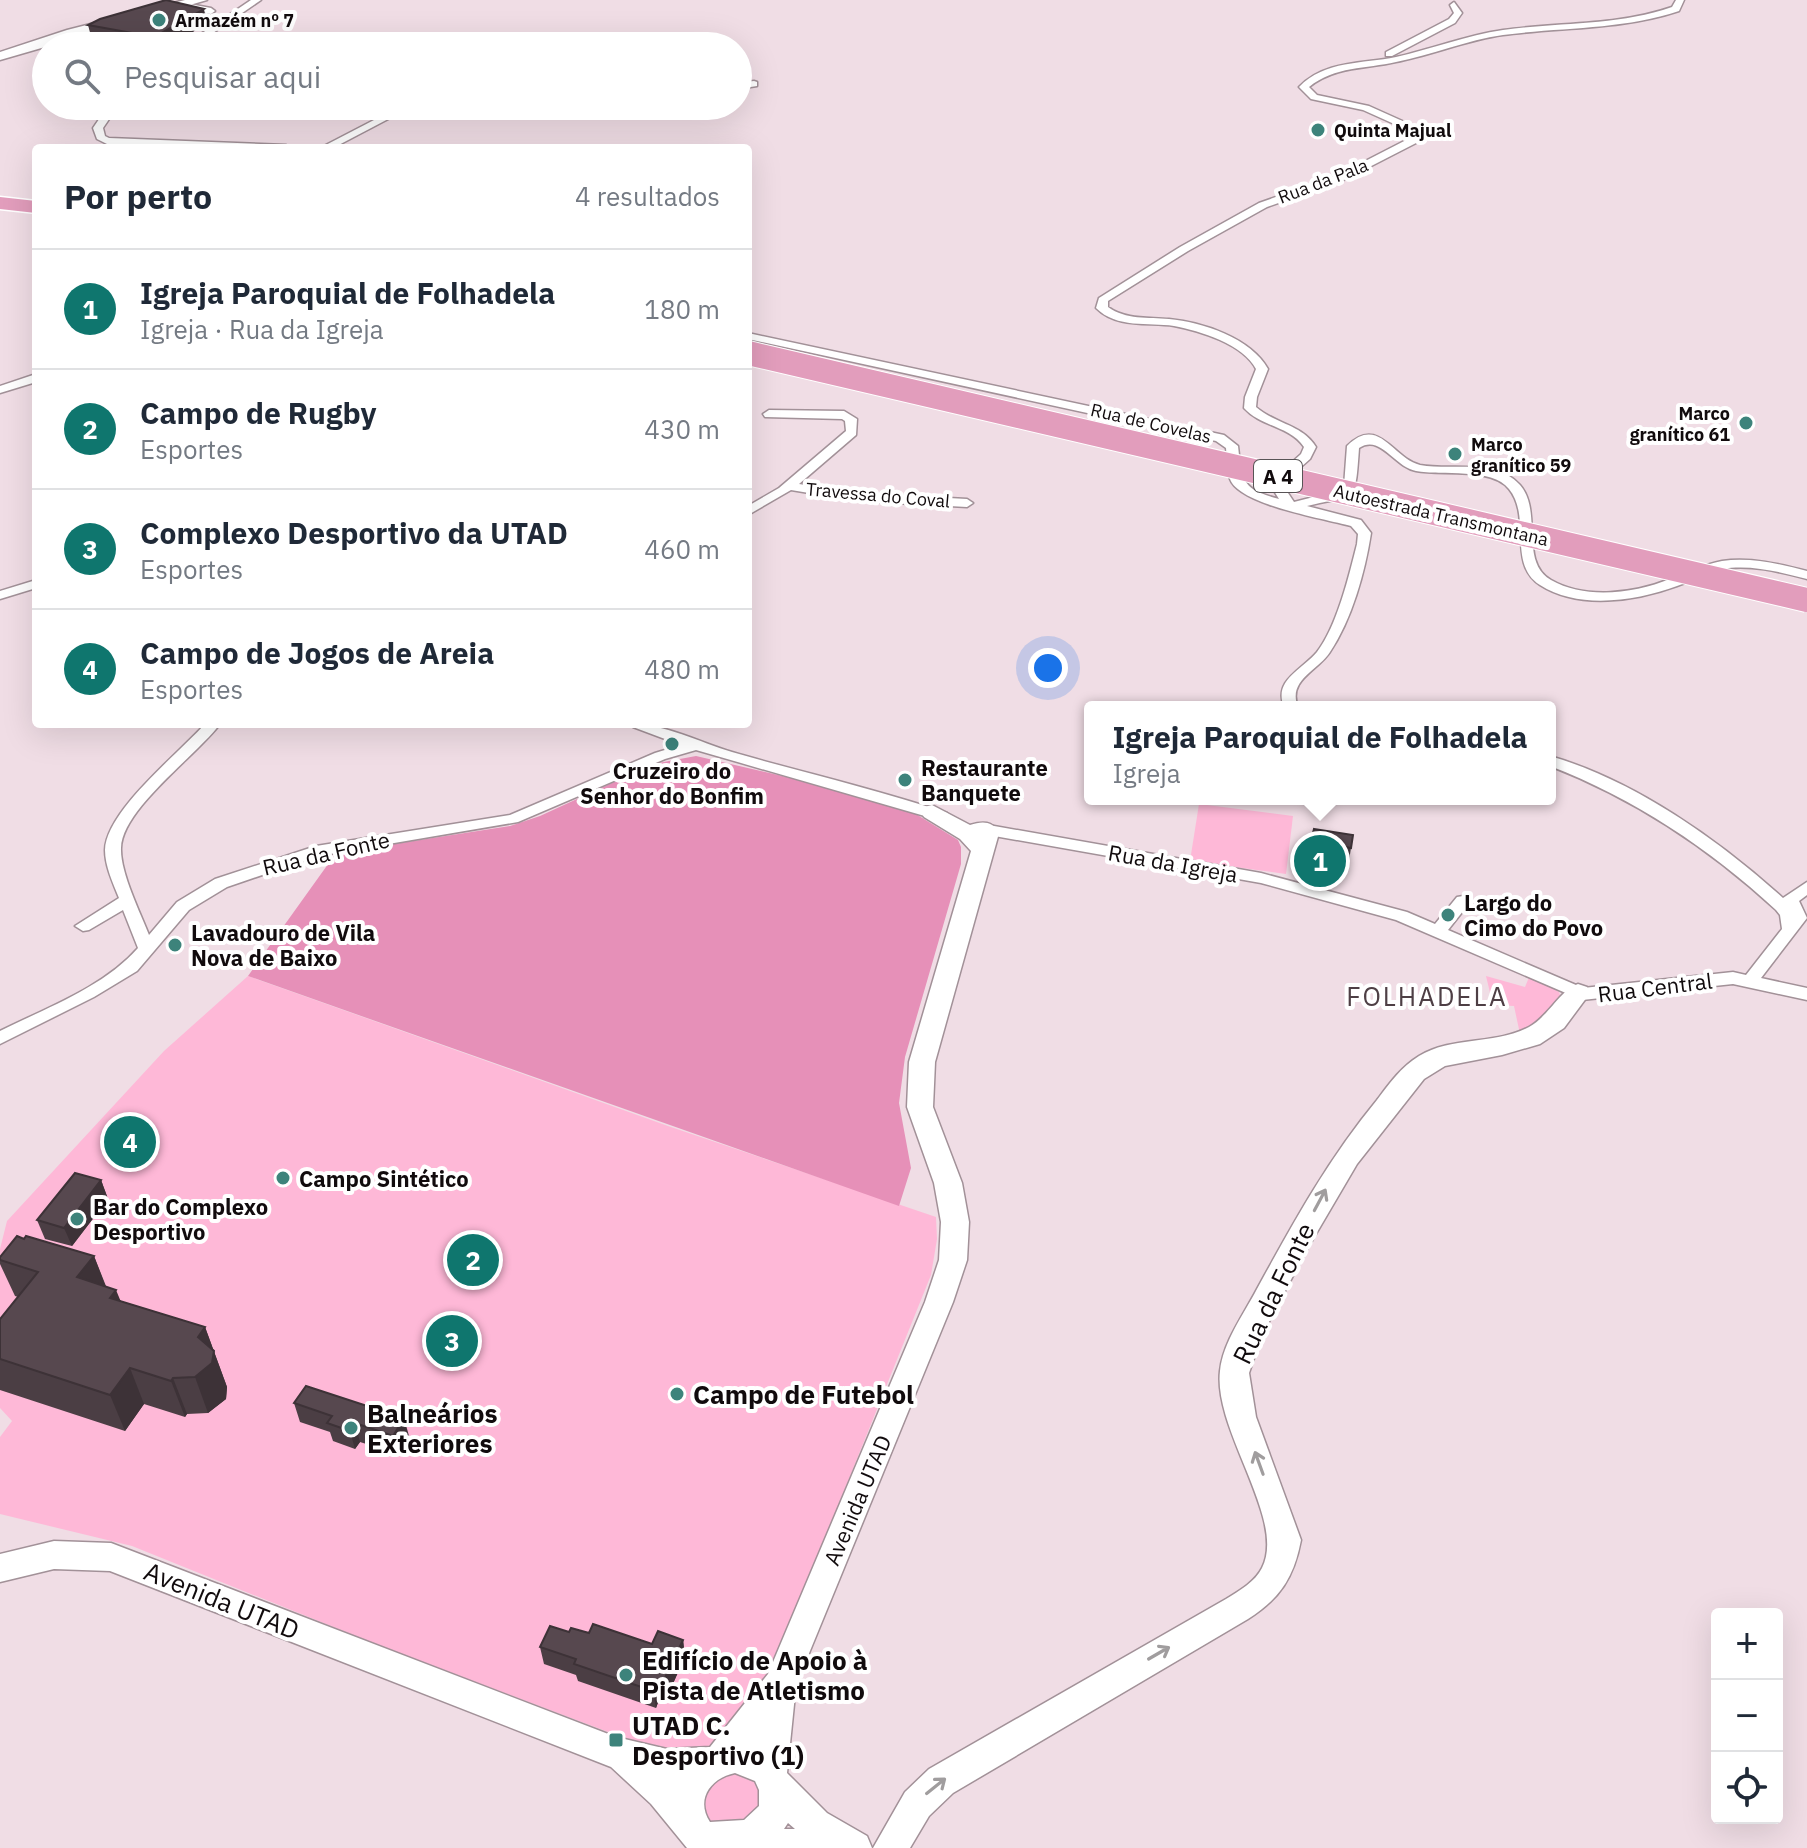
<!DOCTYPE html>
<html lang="pt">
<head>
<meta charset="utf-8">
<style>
	:root { --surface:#fff; --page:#f6f6f7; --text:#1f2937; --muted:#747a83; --line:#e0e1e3; --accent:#0f766e }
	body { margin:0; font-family:"IBM Plex Sans",sans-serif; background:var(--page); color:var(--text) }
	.controls { position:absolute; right:24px; bottom:24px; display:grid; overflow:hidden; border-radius:8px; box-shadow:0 8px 32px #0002 }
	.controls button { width:72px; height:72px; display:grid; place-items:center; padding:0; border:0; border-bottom:2px solid var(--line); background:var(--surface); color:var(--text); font:40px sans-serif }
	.you { position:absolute; left:1048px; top:668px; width:28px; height:28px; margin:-20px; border:6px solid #fff; border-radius:50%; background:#1a73e8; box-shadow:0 0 0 12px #1a73e833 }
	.badge { display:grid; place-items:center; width:52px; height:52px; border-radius:50%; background:var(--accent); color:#fff; font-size:26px; font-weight:700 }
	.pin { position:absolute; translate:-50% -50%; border:4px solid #fff; box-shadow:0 2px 8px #0006 }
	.popup { position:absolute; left:1084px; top:701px; width:472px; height:104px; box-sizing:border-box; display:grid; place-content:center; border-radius:8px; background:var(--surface); filter:drop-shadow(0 2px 6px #0005); font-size:26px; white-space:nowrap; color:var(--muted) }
	.popup b { font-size:30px; color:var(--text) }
	.popup::after { content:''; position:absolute; left:50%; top:100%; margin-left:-16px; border:16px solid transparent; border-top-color:var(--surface) }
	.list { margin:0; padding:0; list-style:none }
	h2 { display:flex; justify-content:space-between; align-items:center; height:104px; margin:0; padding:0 32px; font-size:34px }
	h2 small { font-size:26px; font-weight:400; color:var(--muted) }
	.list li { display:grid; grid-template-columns:52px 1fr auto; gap:24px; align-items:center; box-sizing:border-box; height:120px; padding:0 32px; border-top:2px solid var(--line) }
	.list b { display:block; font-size:30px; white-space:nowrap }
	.list p { margin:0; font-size:26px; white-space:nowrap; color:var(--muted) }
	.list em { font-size:26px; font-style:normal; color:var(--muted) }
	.icon { flex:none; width:44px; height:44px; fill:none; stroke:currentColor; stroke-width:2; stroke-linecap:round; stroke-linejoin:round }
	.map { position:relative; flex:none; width:1807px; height:1848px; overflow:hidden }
	.search { position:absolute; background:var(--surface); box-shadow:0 8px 32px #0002; left:32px; top:32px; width:720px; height:88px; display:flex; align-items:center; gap:20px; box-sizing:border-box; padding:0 28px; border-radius:44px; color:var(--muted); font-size:30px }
	.panel { position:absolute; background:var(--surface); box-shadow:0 8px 32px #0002; left:32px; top:144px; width:720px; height:584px; border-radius:8px }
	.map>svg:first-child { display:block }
</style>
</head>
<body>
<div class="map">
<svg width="1807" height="1848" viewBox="0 0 1807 1848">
	<rect width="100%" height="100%" fill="#f0dde5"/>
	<!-- green -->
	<g fill="#feb8d7">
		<polygon points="1199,804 1293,816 1286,874 1190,861"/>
		<polygon points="1530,975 1559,992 1563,1004 1520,1034 1514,1006 1493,1005 1486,976 1525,987"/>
		<polygon points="248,976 668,1126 936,1217 937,1239 931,1275 764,1690 715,1749 673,1749 624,1738 383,1647 132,1546 0,1514 0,1437 12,1421 0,1408 0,1249 7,1221 164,1051"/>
		<polygon points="738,1772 756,1781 764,1800 741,1833 704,1820 703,1791 718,1775"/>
	</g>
	<!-- forest -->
	<polygon fill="#e690b8" points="696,756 864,795 911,811 958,840 961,847 961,864 905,1057 899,1103 911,1168 899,1206 248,976 336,853 510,826 540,816 653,764"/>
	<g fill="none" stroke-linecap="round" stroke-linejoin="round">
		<defs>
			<g id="street">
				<polygon points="251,0 261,0 194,46 183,46"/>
				<path d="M 1676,0 L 1684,0 L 1679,11 C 1622,30 1563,27 1503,35 C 1467,40 1432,55 1396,62 C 1366,69 1335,66 1309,87 L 1317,95 L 1369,106 L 1418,128 L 1423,134 L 1420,141 L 1346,179 L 1267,207 L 1188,251 L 1108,301 L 1108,307 C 1126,320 1148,317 1169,319 C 1202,322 1251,338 1268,369 L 1257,397 L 1256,407 C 1275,424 1302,424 1316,447 L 1310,459 L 1282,484 L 1294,502 L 1341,490 L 1344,486 L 1347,446 C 1379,414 1393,459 1420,465 C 1451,471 1496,458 1520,485 C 1543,511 1519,562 1551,580 C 1586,600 1635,593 1670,579 C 1688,573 1704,564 1722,561 C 1751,557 1780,564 1807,571 L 1807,579 C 1780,572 1750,564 1722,569 C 1706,572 1692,581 1677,586 C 1636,601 1579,610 1540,585 C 1507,564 1532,517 1509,489 C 1492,467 1441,476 1416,471 C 1394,467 1381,434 1359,448 C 1355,502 1358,494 1307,506 L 1361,520 L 1371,533 C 1365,572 1352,619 1330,652 C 1318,671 1287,680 1298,707 L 1284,707 C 1273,680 1302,670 1317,652 C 1337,626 1349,576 1357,544 L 1358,534 L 1351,526 C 1326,519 1239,505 1230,479 C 1226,470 1227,457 1226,448 L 1216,441 L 748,339 L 748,333 L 1224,435 L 1238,446 C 1242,482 1242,489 1279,499 L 1269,483 L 1301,454 L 1304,447 C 1290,426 1261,427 1244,408 L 1245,397 L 1256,369 C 1243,344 1200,331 1174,326 C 1148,322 1117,329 1096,308 L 1099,298 L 1180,247 L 1259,203 L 1338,175 L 1412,137 L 1412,132 L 1363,110 L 1311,99 L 1299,87 C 1325,60 1363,64 1396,57 C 1432,49 1467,35 1503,30 C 1560,22 1617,26 1672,7 Z"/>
				<polygon points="179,2 211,8 215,11 211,14 176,7 175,5"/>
				<polygon points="1454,2 1462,13 1455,23 1392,56 1386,56 1386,52 1449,19 1454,13 1450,5"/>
				<polygon points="754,81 757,82 757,86 738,89 738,83"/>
				<polygon points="108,106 118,106 103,128 105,136 109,138 286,145 291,148 107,144 97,139 93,128"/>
				<polygon points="401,106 413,106 333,148 320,148"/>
				<polygon points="36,374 36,382 0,393 0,386"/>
				<polygon points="769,410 844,411 857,419 856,435 799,484 857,493 967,499 973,503 967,507 857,501 791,490 748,515 748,506 779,488 846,431 845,421 842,419 765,417 763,414"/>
				<polygon points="36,580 36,588 0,599 0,591"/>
				<path d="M 205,724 L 220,724 C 196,756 122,809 121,848 C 120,872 140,912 149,935 L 177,902 L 215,879 L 316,846 L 510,815 L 655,753 L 681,745 L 633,727 L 631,724 C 665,724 699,742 732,752 C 804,773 876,789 947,813 L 950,816 L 942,821 L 696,750 L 665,759 L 518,822 L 318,856 L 227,887 L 189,910 L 137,971 L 94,997 L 0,1044 L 0,1031 C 46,1008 104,987 138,948 L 123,910 L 89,930 L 83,931 L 75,926 L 119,898 C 113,883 105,866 105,850 C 106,811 179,753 205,724 Z"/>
				<path d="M 1550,756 C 1634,780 1719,840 1783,898 L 1807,882 L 1807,895 L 1799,901 L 1807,918 L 1761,978 L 1807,988 L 1807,1000 L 1733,984 L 1582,1000 L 1396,920 L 1261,883 L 983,834 L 975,829 L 983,824 L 1261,873 L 1407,912 L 1435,924 L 1457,897 L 1463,896 L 1471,901 L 1448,930 L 1583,988 L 1733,972 L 1746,975 L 1782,929 L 1780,915 L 1776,910 C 1709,848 1635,799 1550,766 Z"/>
			</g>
			<g id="secondary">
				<polygon points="185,0 207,0 0,60 0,52 67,30"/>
				<path d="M 932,805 L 970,825 C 983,821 992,821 999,833 L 935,1062 L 933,1107 L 962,1183 L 969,1222 L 967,1260 L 953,1302 L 796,1685 L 787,1773 L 827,1813 L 867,1836 L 872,1848 L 687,1848 L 651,1804 L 611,1767 L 110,1571 L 54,1569 L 0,1582 L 0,1554 L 54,1541 L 111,1543 L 616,1737 L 667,1749 L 710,1747 L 768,1674 L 925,1302 L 939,1260 L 941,1222 L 934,1183 L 907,1107 L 909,1062 L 971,851 L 960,839 L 924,817 L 921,812 L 924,807 ZM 735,1773 L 755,1781 L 759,1790 L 759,1806 L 744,1820 L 710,1822 C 695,1799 711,1778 735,1773 ZM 788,1823 L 795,1829 L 784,1829 Z"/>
				<path d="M 1578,984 L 1587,987 L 1590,993 L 1564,1028 L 1540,1044 L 1502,1055 L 1445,1066 L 1424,1079 L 1357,1164 L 1306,1251 L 1262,1335 L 1249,1373 L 1256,1417 L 1301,1540 C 1294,1577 1280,1599 1248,1619 L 953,1793 L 929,1816 L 910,1848 L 873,1848 L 905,1792 L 929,1769 L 1226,1599 C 1239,1591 1255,1582 1262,1568 C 1287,1520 1213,1430 1220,1371 C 1223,1342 1244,1314 1257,1289 C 1293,1223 1329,1158 1377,1100 C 1389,1084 1401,1067 1419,1056 C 1452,1036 1495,1045 1529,1027 C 1548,1017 1561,989 1578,984 Z"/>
			</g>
			<polygon id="highway" points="0,197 36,201 36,213 0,209"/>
		</defs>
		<!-- street casing -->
		<use href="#street" stroke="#a29198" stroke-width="3"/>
		<!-- secondary casing -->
		<use href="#secondary" stroke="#a29198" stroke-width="3"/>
		<!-- highway casing -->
		<use href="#highway" stroke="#fff" stroke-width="3"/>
		<!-- street -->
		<use href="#street" fill="#fff" fill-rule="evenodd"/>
		<!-- secondary -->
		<use href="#secondary" fill="#fff" fill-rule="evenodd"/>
		<!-- highway -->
		<use href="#highway" fill="#e29dbc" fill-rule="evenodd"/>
		<defs>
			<polyline id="highway-bridge" points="748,353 1807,600"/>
		</defs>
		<!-- highway-bridge casing -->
		<use href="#highway-bridge" stroke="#fff" stroke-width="26" stroke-linecap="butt"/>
		<!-- highway-bridge -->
		<use href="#highway-bridge" stroke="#e29dbc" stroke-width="24"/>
	</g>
	<!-- wall -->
	<g fill="#4b3e44">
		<polygon points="207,24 167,46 126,46 92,40 88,25"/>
		<polygon points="1311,841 1351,848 1347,873 1307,866"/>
		<polygon points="101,1180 108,1199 72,1246 45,1239 37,1220"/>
		<polygon points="94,1256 106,1286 121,1301 205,1327 227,1387 226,1399 208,1413 187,1414 185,1417 144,1404 125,1431 0,1390 0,1319 18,1297 15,1296 0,1264 0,1257"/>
		<polygon points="294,1403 409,1436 398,1454 360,1442 355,1449 333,1441 330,1432 300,1422"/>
		<polygon points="569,1632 589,1633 652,1644 683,1640 685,1657 666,1699 660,1697 656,1708 578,1681 576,1675 544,1664 540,1647"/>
	</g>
	<!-- shaded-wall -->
	<g fill="#3d3237">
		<polygon points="204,9 207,24 167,46 156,46 154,37"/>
		<polygon points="101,1180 108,1199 72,1246 64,1228"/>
		<polygon points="94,1256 108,1293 77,1277"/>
		<polygon points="116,1290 131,1326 110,1298"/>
		<polygon points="205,1327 227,1387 226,1399 208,1413 195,1377 198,1337"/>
		<polygon points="130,1368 144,1404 125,1431 110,1395"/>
		<polygon points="173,1378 187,1414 185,1417 171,1381"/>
		<polygon points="404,1418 409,1436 398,1454 393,1436"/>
		<polygon points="355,1423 360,1442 355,1449 350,1431"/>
		<polygon points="683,1640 685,1657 666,1699 663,1682"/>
		<polygon points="657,1680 660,1697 656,1708 653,1691"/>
	</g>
	<!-- building -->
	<g fill="#57484f" stroke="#3d3237" stroke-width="2">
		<polygon points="166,0 204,9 154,37 88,25 100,19"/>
		<polygon points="1314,829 1353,835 1351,848 1311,841"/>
		<polygon points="75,1173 101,1180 64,1228 37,1220"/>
		<polygon points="17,1236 24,1239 26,1236 94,1256 77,1277 116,1290 110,1298 205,1327 198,1337 214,1351 212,1363 195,1377 173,1378 171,1381 130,1368 110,1395 0,1359 0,1319 38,1272 0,1260 0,1257"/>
		<polygon points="306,1386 404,1418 393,1436 355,1423 350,1431 327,1423 332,1416 294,1403"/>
		<polygon points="593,1624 652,1644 658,1631 683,1640 663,1682 657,1680 653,1691 574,1664 576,1659 540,1647 550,1626 569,1632 571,1628 589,1633"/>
	</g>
	<!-- one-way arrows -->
	<defs><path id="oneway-shaft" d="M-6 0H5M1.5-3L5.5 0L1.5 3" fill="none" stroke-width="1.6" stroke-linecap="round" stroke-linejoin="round" transform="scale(2)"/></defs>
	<g stroke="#a09d9e">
		<use href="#oneway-shaft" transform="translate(1320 1200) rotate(-62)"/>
		<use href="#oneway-shaft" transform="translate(1259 1463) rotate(-110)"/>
		<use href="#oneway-shaft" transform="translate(1159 1653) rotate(-30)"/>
		<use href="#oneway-shaft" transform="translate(936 1786) rotate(-39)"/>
	</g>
	<!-- markers -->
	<g fill="#3d837b" stroke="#fff" stroke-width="3">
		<circle cx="159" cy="20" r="8"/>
		<circle cx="1318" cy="130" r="8"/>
		<circle cx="1746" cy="423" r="8"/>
		<circle cx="1455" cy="454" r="8"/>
		<circle cx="672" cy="744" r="8"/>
		<circle cx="905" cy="780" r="8"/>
		<circle cx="1448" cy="915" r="8"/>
		<circle cx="175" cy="945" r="8"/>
		<circle cx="283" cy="1178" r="8"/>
		<circle cx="77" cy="1219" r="8"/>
		<circle cx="677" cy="1394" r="8"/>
		<circle cx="351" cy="1428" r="8"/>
		<circle cx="626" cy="1675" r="8"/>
		<rect x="608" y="1732" width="16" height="16" rx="4"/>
	</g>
	<g text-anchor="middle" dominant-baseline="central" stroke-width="8" stroke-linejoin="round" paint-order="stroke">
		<!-- far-poi labels -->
		<g font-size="18" font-weight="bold" fill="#110b0d" stroke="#fff" text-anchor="start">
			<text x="175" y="20">Armazém nº 7</text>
			<text x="1334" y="130">Quinta Majual</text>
			<text x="1730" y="413" text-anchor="end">Marco<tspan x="1730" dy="21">granítico 61</tspan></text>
			<text x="1471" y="444">Marco<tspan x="1471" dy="21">granítico 59</tspan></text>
		</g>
		<!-- far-street labels -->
		<g font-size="18" fill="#110b0d" stroke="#fff">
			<text transform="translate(1323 181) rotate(-21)">Rua da Pala</text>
			<text transform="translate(1151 423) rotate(13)">Rua de Covelas</text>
			<text transform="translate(878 495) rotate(5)">Travessa do Coval</text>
			<text transform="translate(1441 515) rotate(13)">Autoestrada Transmontana</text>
		</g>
		<!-- shield labels -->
		<rect fill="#fff" stroke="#585456" stroke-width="2" x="1254" y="460" width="48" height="32" rx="6"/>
		<g font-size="20" font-weight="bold" fill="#110b0d">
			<text x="1278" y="476">A 4</text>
		</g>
		<!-- poi labels -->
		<g font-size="22" font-weight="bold" fill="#110b0d" stroke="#fff" text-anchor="start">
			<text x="921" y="767">Restaurante<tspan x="921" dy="25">Banquete</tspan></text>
			<text x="672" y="770" text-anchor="middle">Cruzeiro do<tspan x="672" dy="25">Senhor do Bonfim</tspan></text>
			<text x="1464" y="902">Largo do<tspan x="1464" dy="25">Cimo do Povo</tspan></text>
			<text x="191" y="932">Lavadouro de Vila<tspan x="191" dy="25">Nova de Baixo</tspan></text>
			<text x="299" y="1178">Campo Sintético</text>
			<text x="93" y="1206">Bar do Complexo<tspan x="93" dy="25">Desportivo</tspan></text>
		</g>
		<!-- street labels -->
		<g font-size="22" fill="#110b0d" stroke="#fff">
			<text transform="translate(326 853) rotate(-13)">Rua da Fonte</text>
			<text transform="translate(1173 863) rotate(10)">Rua da Igreja</text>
			<text transform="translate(1655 987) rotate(-7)">Rua Central</text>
			<text transform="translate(857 1500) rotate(-67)">Avenida UTAD</text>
		</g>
		<!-- quarter labels -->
		<g font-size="26" letter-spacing="2" fill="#4e3f45" stroke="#fff">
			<text x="1427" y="996">FOLHADELA</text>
		</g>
		<!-- near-street labels -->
		<g font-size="26" fill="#110b0d" stroke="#fff">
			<text transform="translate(1273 1293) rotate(-64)">Rua da Fonte</text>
			<text transform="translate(222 1600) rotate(22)">Avenida UTAD</text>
		</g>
		<!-- near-poi labels -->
		<g font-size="26" font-weight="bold" fill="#110b0d" stroke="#fff" text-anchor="start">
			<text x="693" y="1394">Campo de Futebol</text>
			<text x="367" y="1413">Balneários<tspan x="367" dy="30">Exteriores</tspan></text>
			<text x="642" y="1660">Edifício de Apoio à<tspan x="642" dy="30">Pista de Atletismo</tspan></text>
			<text x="632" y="1725">UTAD C.<tspan x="632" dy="30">Desportivo (1)</tspan></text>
		</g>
	</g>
</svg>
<div class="controls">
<button>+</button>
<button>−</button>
<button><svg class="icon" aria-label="locate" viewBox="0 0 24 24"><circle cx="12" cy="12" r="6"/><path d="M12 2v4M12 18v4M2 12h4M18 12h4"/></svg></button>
</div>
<div class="you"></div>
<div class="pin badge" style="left:1320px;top:861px">1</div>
<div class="popup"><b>Igreja Paroquial de Folhadela</b>Igreja</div>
<div class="pin badge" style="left:473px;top:1260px">2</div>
<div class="pin badge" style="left:452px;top:1341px">3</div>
<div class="pin badge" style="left:130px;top:1142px">4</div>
<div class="search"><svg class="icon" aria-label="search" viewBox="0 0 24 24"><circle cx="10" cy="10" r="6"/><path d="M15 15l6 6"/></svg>Pesquisar aqui</div>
<section class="panel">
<h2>Por perto<small>4 resultados</small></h2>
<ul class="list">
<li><span class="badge">1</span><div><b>Igreja Paroquial de Folhadela</b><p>Igreja · Rua da Igreja</p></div><em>180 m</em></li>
<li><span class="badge">2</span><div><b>Campo de Rugby</b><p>Esportes</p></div><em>430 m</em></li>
<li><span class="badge">3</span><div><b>Complexo Desportivo da UTAD</b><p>Esportes</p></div><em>460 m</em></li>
<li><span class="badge">4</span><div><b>Campo de Jogos de Areia</b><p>Esportes</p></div><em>480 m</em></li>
</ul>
</section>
</div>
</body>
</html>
